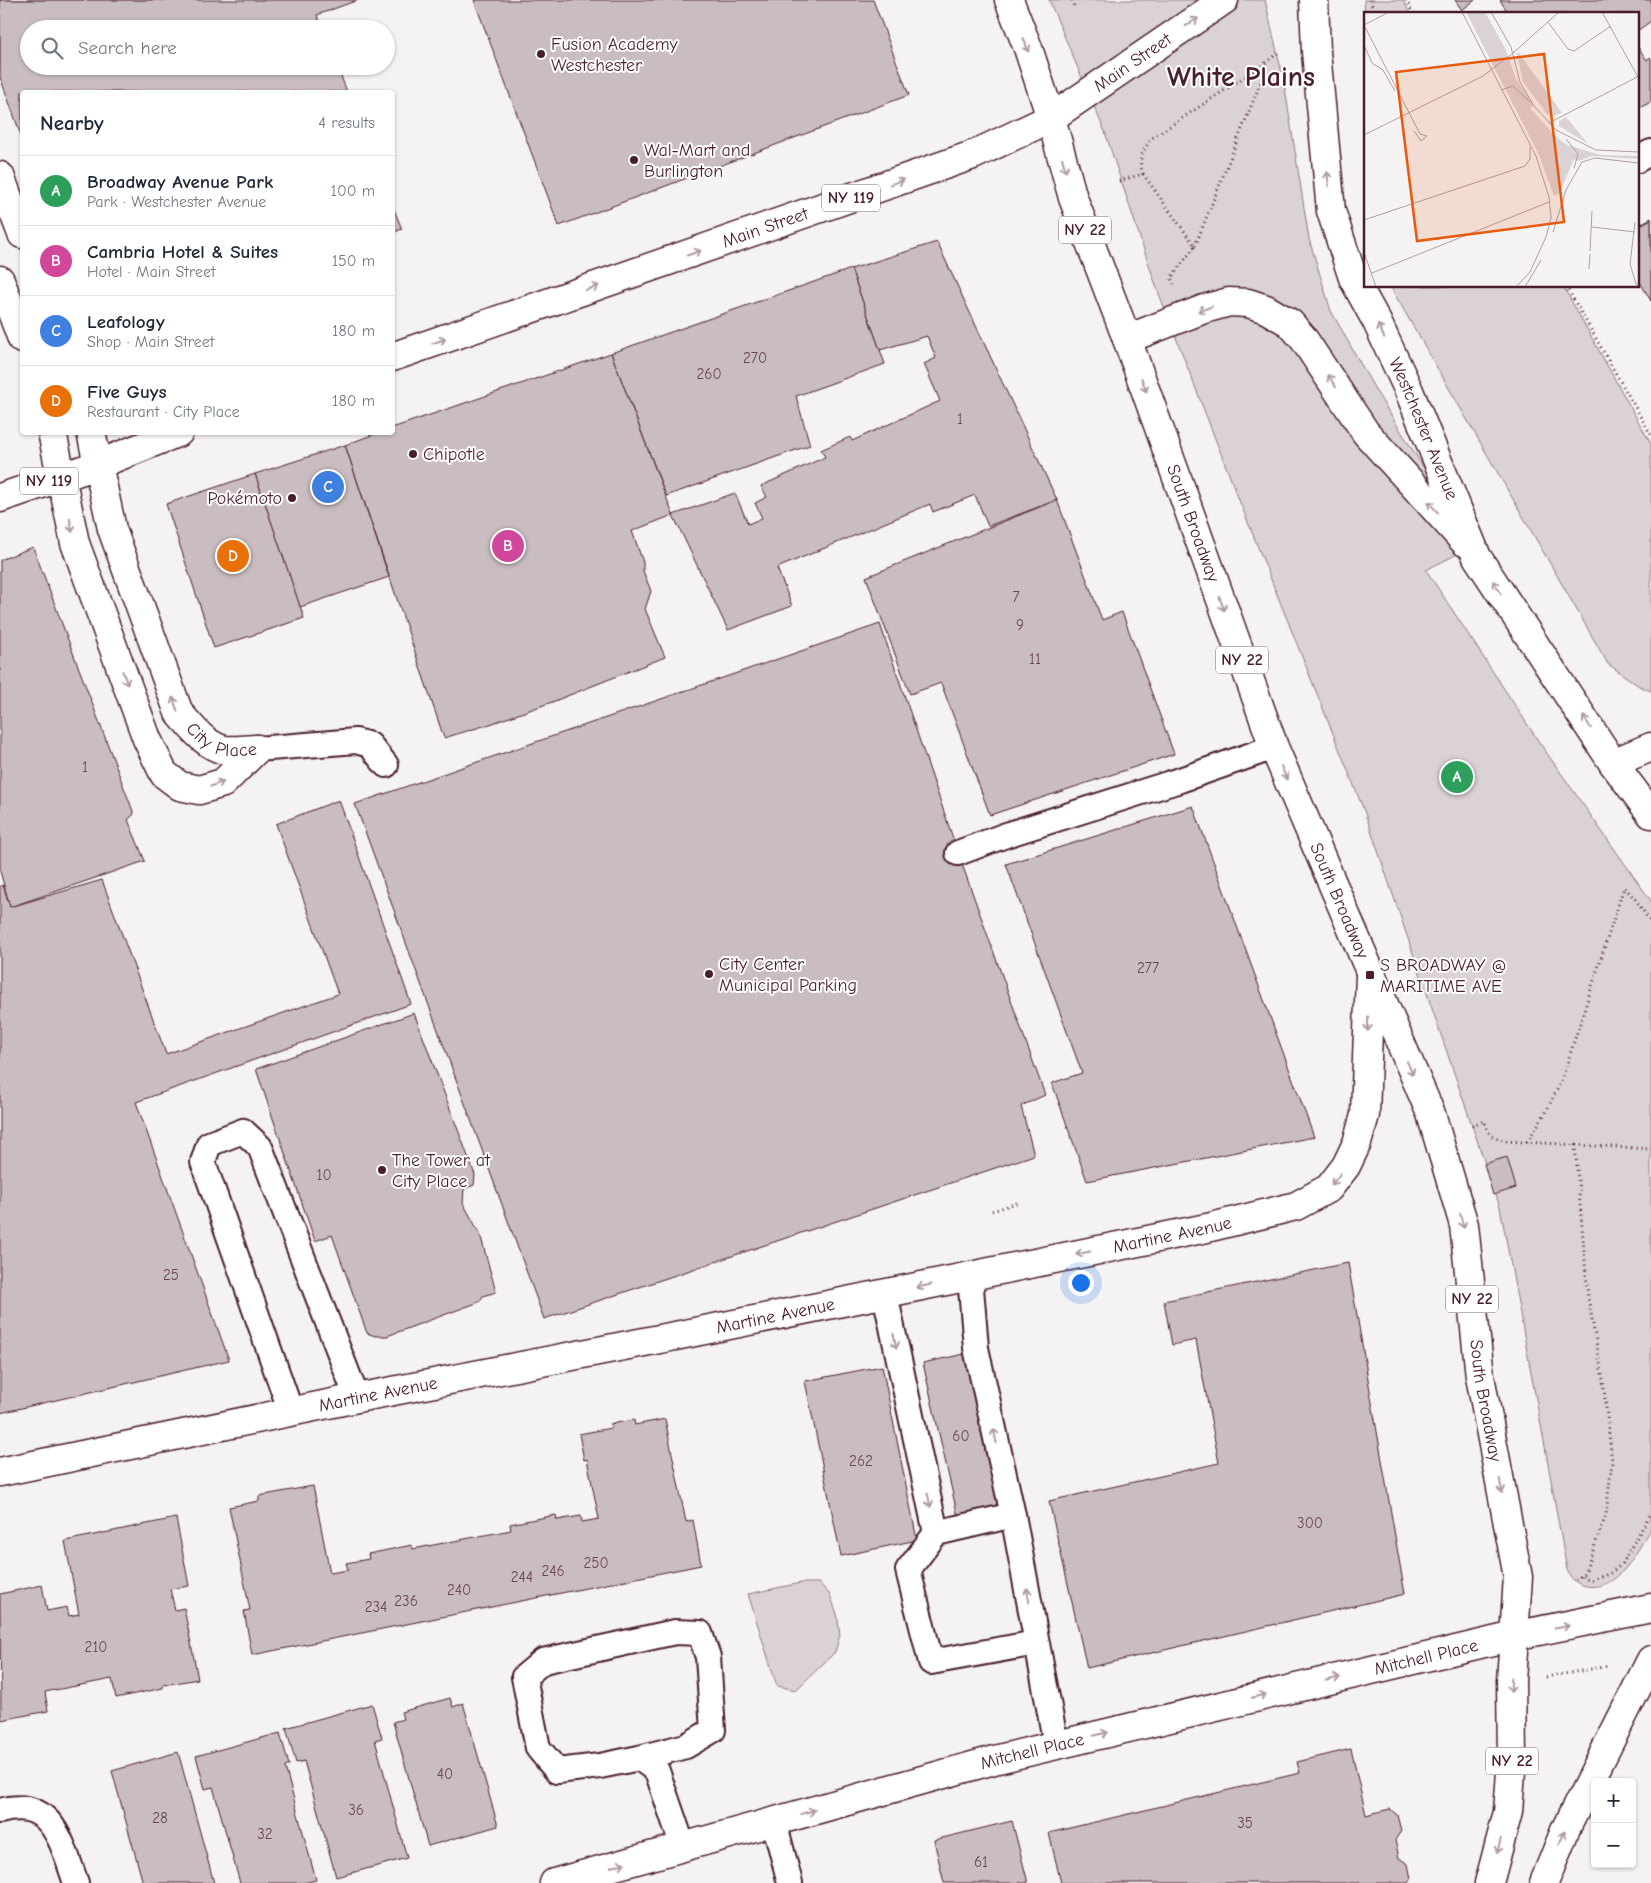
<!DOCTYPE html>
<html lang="en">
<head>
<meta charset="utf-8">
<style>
	:root { --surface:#fff; --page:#f2f2f3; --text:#1f2937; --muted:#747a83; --line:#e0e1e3; --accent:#4a1f2b }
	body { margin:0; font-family:"Comic Neue",sans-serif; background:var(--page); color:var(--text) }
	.controls { position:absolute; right:15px; bottom:15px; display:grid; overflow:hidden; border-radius:5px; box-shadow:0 1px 4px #0004 }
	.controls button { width:45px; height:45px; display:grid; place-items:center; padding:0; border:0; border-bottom:1px solid var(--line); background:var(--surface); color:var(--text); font:25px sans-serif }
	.you { position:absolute; left:1080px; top:1282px; width:18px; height:18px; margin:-12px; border:4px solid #fff; border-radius:50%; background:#1a73e8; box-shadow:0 0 0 8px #1a73e833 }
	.badge { display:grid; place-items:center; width:32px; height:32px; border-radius:50%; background:var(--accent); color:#fff; font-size:16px; font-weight:700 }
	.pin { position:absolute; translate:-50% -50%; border:2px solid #fff; box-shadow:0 1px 5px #0006 }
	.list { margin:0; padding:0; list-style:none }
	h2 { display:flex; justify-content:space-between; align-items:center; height:65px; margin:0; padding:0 20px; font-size:21px }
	h2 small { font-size:16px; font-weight:400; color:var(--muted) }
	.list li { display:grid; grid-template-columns:32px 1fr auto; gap:15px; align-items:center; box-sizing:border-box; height:70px; padding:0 20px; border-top:1px solid var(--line) }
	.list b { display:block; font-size:19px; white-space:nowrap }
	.list p { margin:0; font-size:16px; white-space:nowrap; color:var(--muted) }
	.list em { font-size:16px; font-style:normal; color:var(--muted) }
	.icon { flex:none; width:28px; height:28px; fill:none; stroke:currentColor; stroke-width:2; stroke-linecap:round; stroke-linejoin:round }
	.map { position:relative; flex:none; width:1651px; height:1883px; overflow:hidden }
	.search { position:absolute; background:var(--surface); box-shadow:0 1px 4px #0004; left:20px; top:20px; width:375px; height:55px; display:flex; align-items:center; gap:12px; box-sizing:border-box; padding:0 18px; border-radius:28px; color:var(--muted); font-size:19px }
	.panel { position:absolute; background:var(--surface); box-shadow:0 1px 4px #0004; left:20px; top:90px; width:375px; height:345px; border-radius:5px }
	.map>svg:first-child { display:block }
</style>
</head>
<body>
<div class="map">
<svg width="1651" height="1883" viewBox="0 0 1651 1883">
	<rect width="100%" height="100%" fill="#f4f2f2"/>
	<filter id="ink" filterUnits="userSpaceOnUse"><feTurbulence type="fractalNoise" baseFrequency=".02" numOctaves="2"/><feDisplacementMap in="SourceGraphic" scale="10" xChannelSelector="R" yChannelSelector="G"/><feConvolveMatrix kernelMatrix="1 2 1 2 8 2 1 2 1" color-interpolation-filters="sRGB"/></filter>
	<g filter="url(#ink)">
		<!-- green -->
		<g fill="#dbd2d5" stroke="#927880">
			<path d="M 1049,0 L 1265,0 L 1284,82 L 1309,239 L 1331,311 L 1377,393 L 1473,546 L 1426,570 L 1539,742 L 1651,901 L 1651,1527 C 1638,1550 1619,1592 1586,1586 C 1576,1584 1571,1579 1567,1570 L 1545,1447 L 1500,1207 L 1365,813 L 1237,495 L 1156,286 L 1105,132 Z"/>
			<polygon points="1364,0 1403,0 1410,14 1365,14"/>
			<polygon points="1390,286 1563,286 1651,444 1651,691 1639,686 1608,664"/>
			<polygon points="801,1583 819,1583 830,1595 837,1614 840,1635 835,1652 796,1690 777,1686 748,1594"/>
		</g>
		<!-- building -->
		<g fill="#cabdc1" stroke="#4a1f2b">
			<polygon points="0,0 175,0 103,29 29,29 29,58 0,69"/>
			<polygon points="0,0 358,0 317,15 322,29 29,29 29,66 337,66 347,92 22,92 22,138 0,77"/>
			<polygon points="474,0 873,0 909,95 559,226"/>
			<polygon points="1455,0 1475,0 1462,10"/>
			<polygon points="1500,0 1651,0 1651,21 1637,31 1637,14 1509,14"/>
			<polygon points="1637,46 1647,60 1650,57 1651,59 1651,102 1637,109"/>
			<polygon points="392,205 402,229 392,233"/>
			<polygon points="1651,218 1651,300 1637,276 1637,226"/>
			<polygon points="1651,219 1651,301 1637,277 1637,227"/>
			<polygon points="937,242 1057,500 988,526 975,495 933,512 930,504 777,568 792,606 728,630 673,515 735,493 748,524 762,518 755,503 767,497 761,486 825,457 821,450 850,437 852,441 940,401 924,364 936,358 927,336 880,350 851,269"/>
			<polygon points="851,269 885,364 796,396 810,445 666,496 611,353"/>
			<polygon points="611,353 673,515 632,531 643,562 643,571 651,591 645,609 665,657 552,702 490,724 444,738 345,445 380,432 392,432 392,428"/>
			<polygon points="345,445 389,577 300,607 255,474"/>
			<polygon points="255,474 304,618 214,648 166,504"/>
			<polygon points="1057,500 1102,620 1122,612 1174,754 990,815 941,683 910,694 866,577"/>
			<polygon points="33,547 134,814 128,820 145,861 10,907 0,871 0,560"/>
			<polygon points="880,624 958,853 1045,1095 1021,1106 1034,1155 544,1319 355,804"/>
			<polygon points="339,800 411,1004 136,1102 229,1360 0,1413 0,886 3,885 10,907 102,880 166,1054 338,994 276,824"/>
			<polygon points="1193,806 1314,1137 1087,1181 1052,1083 1082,1073 1006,864"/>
			<polygon points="414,1013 475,1175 474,1185 464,1189 463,1203 480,1234 496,1292 483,1296 479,1302 387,1336 375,1336 367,1333 332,1235 315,1241 256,1069"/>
			<polygon points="1507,1157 1516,1188 1493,1195 1484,1164"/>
			<polygon points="1348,1263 1405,1594 1087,1668 1049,1501 1219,1463 1196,1340 1172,1345 1164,1301"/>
			<polygon points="964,1354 998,1508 958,1517 923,1363"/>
			<polygon points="882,1366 917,1540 841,1556 805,1381"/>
			<polygon points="665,1419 686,1522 693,1520 701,1565 252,1655 244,1611 250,1610 229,1507 259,1501 259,1496 313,1486 330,1573 348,1570 346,1563 369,1559 368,1554 412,1545 413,1549 511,1530 510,1524 556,1515 557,1520 581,1516 582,1522 599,1519 587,1459 584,1460 579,1434 611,1428 610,1424 634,1420 635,1425"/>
			<polygon points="176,1518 189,1586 170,1589 175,1610 184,1608 198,1679 163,1685 163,1688 116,1698 112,1679 45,1692 48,1711 1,1720 0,1594 42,1585 47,1611 67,1607 69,1616 79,1614 65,1541"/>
			<polygon points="450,1698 453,1707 463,1703 498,1826 428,1846 393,1722 403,1719 401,1712"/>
			<polygon points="372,1704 382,1738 375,1740 407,1858 336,1877 304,1761 296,1763 286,1728"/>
			<polygon points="280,1733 289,1765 285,1767 316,1880 304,1883 240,1883 213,1787 205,1789 196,1756"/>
			<polygon points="1351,1749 1366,1815 1390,1809 1397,1815 1401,1831 1395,1840 1399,1858 1408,1864 1411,1879 1409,1883 1061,1883 1049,1833 1300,1773 1297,1762"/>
			<polygon points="178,1752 214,1883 143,1883 112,1771"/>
			<polygon points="1012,1821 1028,1883 944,1883 934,1840"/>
		</g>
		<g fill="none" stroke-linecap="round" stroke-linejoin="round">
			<defs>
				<g id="service">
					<polyline points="1637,160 1651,152"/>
					<polyline points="257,749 356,741 370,745 386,765"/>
					<polyline points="958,853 1006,835 1180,780 1274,747"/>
					<polyline points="970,1276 976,1348 1013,1515 1056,1745"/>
					<polyline points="885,1294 936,1533 1013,1515"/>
					<polyline points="291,1412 203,1162 209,1144 243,1131 260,1147 357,1398"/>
					<polyline points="936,1533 908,1570 931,1662 1036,1643"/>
					<polyline points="639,1758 686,1746 713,1730 708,1657 700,1633 675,1632 543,1661 524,1677 538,1748 557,1771 600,1766 639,1758 657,1771 683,1847"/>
					<path d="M 0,1811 C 53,1796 62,1844 76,1883"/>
					<polyline points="774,1821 790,1883"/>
				</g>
				<g id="minor">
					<polyline points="0,176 22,234"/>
					<polyline points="0,280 22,339"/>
					<polyline points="52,432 75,543 147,739 164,774 180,786 199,790 223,783 257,749"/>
					<path id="s1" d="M 91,432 L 112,529 L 179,713 C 191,726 205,746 225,750 C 234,751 247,749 257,749"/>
					<polyline points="1613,763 1651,747"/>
				</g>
				<g id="tertiary">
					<path id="s2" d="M 554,1883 L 994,1760 L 1514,1636"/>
				</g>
				<g id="secondary">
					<path id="s3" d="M 0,1472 L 357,1398 L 680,1335 L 1207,1228 L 1296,1206 L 1329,1188 L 1346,1166 L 1357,1143 L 1365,1115 L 1370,975"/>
				</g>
				<g id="primary">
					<path id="s4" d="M 1009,0 L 1028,48 L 1051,118 L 1073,198 L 1127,339 L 1274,747 L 1431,1114 L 1464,1225 L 1480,1376 L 1518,1577 L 1511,1681 L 1512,1759 L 1508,1812 L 1489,1883"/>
					<path id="s5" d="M 1314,0 L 1316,52 L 1331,211 L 1353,278 L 1377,322 L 1409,391 L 1477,557 L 1613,763 L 1651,814"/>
					<polyline points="1127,339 1204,309 1229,302 1248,303 1266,309 1290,323 1303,338 1366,433 1465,542"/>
					<path id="s6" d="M 392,357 L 973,155 L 1051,118 L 1224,0"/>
					<polyline points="0,498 97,465 179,432"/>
					<polyline points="1514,1636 1651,1608"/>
					<polyline points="1544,1883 1566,1828 1651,1660"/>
				</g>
			</defs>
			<!-- service casing -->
			<use href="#service" stroke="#4a1f2b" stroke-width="28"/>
			<!-- minor casing -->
			<use href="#minor" stroke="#4a1f2b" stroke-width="31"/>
			<!-- tertiary casing -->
			<use href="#tertiary" stroke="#4a1f2b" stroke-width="31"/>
			<!-- secondary casing -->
			<use href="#secondary" stroke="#4a1f2b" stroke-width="31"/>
			<!-- primary casing -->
			<use href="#primary" stroke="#4a1f2b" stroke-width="31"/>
			<!-- path -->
			<g stroke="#4a1f2b" stroke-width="3" stroke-dasharray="1 4" stroke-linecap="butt">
				<polyline points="1072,0 1075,9"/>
				<polyline points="1370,0 1371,4 1378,14"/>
				<polyline points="1406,0 1413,14"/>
				<polyline points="1143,174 1195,246 1171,278 1174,284"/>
				<path d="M 1119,181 L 1143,174 C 1137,158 1143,151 1152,138 L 1264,64 L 1279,52"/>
				<polyline points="1195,246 1262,79 1264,65"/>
				<polyline points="1566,286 1651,435"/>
				<polyline points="1472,1125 1484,1121 1490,1135 1505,1141 1651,1149"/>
				<polyline points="1527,1142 1546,1112 1562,1079 1624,887 1636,900 1651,923"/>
				<polyline points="1575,1145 1588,1297 1603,1380 1612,1461 1606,1515 1585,1572 1576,1580"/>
				<polyline points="992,1211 1020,1202"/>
				<polyline points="1582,1576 1591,1580 1609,1574 1621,1565 1651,1513"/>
				<polyline points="1546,1677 1609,1666"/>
			</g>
			<!-- service -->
			<use href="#service" stroke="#fff" stroke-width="24"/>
			<!-- minor -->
			<use href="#minor" stroke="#fff" stroke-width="28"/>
			<!-- tertiary -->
			<use href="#tertiary" stroke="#fff" stroke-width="28"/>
			<!-- secondary -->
			<use href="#secondary" stroke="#fff" stroke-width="28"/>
			<!-- primary -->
			<use href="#primary" stroke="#fff" stroke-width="28"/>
		</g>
		<!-- one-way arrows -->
		<defs><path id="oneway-shaft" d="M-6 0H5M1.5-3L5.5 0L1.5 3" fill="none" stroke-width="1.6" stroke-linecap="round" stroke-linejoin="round" transform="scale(1.25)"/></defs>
		<g stroke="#ae9aa0">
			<use href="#oneway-shaft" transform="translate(1192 22) rotate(-34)"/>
			<use href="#oneway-shaft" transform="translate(1026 45) rotate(70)"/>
			<use href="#oneway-shaft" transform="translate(1064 165) rotate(75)"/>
			<use href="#oneway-shaft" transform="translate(1328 179) rotate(-96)"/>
			<use href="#oneway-shaft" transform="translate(897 182) rotate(-19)"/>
			<use href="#oneway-shaft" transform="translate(694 253) rotate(-19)"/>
			<use href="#oneway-shaft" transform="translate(592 288) rotate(-19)"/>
			<use href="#oneway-shaft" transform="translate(1205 309) rotate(161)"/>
			<use href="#oneway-shaft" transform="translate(1381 331) rotate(-115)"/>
			<use href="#oneway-shaft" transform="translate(439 341) rotate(-19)"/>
			<use href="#oneway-shaft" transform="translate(1332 381) rotate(-123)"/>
			<use href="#oneway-shaft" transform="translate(1144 385) rotate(70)"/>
			<use href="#oneway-shaft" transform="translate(1433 507) rotate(-132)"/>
			<use href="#oneway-shaft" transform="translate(71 525) rotate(79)"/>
			<use href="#oneway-shaft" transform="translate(1497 587) rotate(-123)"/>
			<use href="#oneway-shaft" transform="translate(1222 604) rotate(70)"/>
			<use href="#oneway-shaft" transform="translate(125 678) rotate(70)"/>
			<use href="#oneway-shaft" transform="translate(175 704) rotate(-110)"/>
			<use href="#oneway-shaft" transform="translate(1587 722) rotate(-123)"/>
			<use href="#oneway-shaft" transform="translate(1284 773) rotate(67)"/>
			<use href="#oneway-shaft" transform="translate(217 784) rotate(-21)"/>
			<use href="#oneway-shaft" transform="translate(1368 1024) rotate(92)"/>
			<use href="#oneway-shaft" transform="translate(1410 1068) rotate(66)"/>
			<use href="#oneway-shaft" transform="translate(1336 1179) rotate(128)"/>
			<use href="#oneway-shaft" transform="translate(1462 1221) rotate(75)"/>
			<use href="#oneway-shaft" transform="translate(1083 1253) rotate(169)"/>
			<use href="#oneway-shaft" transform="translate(924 1286) rotate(168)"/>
			<use href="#oneway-shaft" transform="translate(895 1341) rotate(78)"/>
			<use href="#oneway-shaft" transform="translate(995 1436) rotate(-102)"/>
			<use href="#oneway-shaft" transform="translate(1501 1486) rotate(79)"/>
			<use href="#oneway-shaft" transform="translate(929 1500) rotate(78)"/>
			<use href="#oneway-shaft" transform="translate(1028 1595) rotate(-100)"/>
			<use href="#oneway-shaft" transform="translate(1562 1627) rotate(-11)"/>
			<use href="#oneway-shaft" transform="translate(1333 1679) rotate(-13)"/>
			<use href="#oneway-shaft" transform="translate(1511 1685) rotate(92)"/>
			<use href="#oneway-shaft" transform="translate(1259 1696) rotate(-13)"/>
			<use href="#oneway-shaft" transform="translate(1101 1734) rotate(-13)"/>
			<use href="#oneway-shaft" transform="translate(808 1812) rotate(-16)"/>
			<use href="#oneway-shaft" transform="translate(1562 1838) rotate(-68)"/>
			<use href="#oneway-shaft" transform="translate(1499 1846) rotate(105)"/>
			<use href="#oneway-shaft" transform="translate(618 1865) rotate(-16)"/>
		</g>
	</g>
	<!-- markers -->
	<g fill="#4a1f2b" stroke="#fff" stroke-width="2">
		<circle cx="541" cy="54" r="5"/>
		<circle cx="634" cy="160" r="5"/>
		<circle cx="413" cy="454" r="5"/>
		<circle cx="292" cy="498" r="5"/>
		<circle cx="709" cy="974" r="5"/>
		<rect x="1365" y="970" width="10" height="10" rx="2.5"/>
		<circle cx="382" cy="1170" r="5"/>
	</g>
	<g text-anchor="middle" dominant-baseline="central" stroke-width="4" stroke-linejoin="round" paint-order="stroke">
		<!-- number labels -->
		<g font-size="15" fill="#6a4650">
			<text x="755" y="358">270</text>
			<text x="709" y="374">260</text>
			<text x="960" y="419">1</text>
			<text x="1016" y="597">7</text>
			<text x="1020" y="625">9</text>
			<text x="1035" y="659">11</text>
			<text x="85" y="767">1</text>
			<text x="1148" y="968">277</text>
			<text x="324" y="1175">10</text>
			<text x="171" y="1275">25</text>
			<text x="961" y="1436">60</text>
			<text x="861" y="1461">262</text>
			<text x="1310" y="1523">300</text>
			<text x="596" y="1563">250</text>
			<text x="553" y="1571">246</text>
			<text x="522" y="1577">244</text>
			<text x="459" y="1590">240</text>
			<text x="406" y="1601">236</text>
			<text x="376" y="1607">234</text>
			<text x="96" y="1647">210</text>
			<text x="445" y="1774">40</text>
			<text x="356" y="1810">36</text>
			<text x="160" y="1818">28</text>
			<text x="1245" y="1823">35</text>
			<text x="265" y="1834">32</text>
			<text x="981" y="1862">61</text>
		</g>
		<!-- shield labels -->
		<g fill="#fff" stroke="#80626b" stroke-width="1">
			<rect x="822" y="184.5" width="58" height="27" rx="4"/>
			<rect x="1059" y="216.5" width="52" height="27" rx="4"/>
			<rect x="20" y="467.5" width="58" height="27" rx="4"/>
			<rect x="1216" y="646.5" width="52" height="27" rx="4"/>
			<rect x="1446" y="1285.5" width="52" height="27" rx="4"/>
			<rect x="1486" y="1747.5" width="52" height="27" rx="4"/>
		</g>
		<g font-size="16" font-weight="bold" fill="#4a1f2b">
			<text x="851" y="198">NY 119</text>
			<text x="1085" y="230">NY 22</text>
			<text x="49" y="481">NY 119</text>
			<text x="1242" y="660">NY 22</text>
			<text x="1472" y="1299">NY 22</text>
			<text x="1512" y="1761">NY 22</text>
		</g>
		<!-- poi labels -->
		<g font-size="18" fill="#4a1f2b" stroke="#fff" text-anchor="start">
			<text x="551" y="44">Fusion Academy<tspan x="551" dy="21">Westchester</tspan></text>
			<text x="644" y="150">Wal-Mart and<tspan x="644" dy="21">Burlington</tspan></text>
			<text x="423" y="454">Chipotle</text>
			<text x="282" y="498" text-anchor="end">Pokémoto</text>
			<text x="719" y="964">City Center<tspan x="719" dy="21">Municipal Parking</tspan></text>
			<text x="1380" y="965">S BROADWAY @<tspan x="1380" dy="21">MARITIME AVE</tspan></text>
			<text x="392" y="1160">The Tower at<tspan x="392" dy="21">City Place</tspan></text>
		</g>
		<!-- street labels -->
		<g font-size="18" fill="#4a1f2b" stroke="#fff">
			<text stroke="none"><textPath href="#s6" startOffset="800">Main Street</textPath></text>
			<text stroke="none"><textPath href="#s6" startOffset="395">Main Street</textPath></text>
			<text stroke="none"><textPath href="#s5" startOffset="449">Westchester Avenue</textPath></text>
			<text stroke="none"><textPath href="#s4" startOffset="555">South Broadway</textPath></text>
			<text stroke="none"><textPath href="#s1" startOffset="349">City Place</textPath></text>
			<text stroke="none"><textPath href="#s4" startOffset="960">South Broadway</textPath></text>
			<text stroke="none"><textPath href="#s3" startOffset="1196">Martine Avenue</textPath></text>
			<text stroke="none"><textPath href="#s3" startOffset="791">Martine Avenue</textPath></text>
			<text stroke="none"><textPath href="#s3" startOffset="386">Martine Avenue</textPath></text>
			<text stroke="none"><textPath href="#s4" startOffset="1485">South Broadway</textPath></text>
			<text stroke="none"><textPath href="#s2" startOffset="901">Mitchell Place</textPath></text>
			<text stroke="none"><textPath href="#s2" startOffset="496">Mitchell Place</textPath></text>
		</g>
		<!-- town labels -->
		<g font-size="28" font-weight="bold" fill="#4a1f2b" stroke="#fff">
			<text x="1241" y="77">White Plains</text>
		</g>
	</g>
	<!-- overview -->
	<g transform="translate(1364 12)">
		<rect width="275" height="275" fill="#f4f2f2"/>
		<path d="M 102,0 L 121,0 L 142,38 L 152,67 L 170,93 L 166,96 L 193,126 L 203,133 L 237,143 L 275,144 L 275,147 L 228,144 L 215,149 L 210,147 L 195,182 L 190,184 L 175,143 ZM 153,41 L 155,41 L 198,101 L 189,104 L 183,102 L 159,70 ZM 202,105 L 221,128 L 224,132 L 195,114 L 195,109 Z" fill="#dbd2d5"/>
		<path fill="none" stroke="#b09ea2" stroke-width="1" d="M 98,0 L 172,144 L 185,185 L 187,206 L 182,225 L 166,260 L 152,275M 127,0 L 147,35 L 156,70 L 170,94 L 192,118 L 232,138 L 275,140M 238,0 L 274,65M 184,10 L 204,37 L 210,39 L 247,14M 0,13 L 56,122 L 63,124M 0,13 L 25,0M 0,33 L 8,51 L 19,58 L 31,79M 149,41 L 195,0M 137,78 L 149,74 L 166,90M 185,111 L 275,64M 50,119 L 57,129 L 63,124M 0,123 L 119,64 L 149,41M 202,127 L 214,142 L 210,156M 0,208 L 161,154 L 166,147 L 166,135M 271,210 L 266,252 L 273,275M 228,215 L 271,220M 189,220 L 202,178 L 218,150 L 231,146 L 275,151M 226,239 L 228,199M 0,240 L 12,275M 225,257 L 226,242M 8,261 L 185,190M 161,275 L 177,248"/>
		<path fill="#e8590c" fill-opacity="0.15" stroke="#e8590c" stroke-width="2.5" d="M 180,42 L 200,210 L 53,229 L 32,60 Z"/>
		<rect width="275" height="275" fill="none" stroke="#4a1f2b" stroke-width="2.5"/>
	</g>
</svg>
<div class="controls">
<button>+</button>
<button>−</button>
</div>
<div class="you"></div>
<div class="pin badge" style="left:1457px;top:777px;background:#2e9e5b">A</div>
<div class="pin badge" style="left:508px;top:546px;background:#d1479c">B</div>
<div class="pin badge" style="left:328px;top:487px;background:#3f7fe0">C</div>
<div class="pin badge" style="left:233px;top:556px;background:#e8710a">D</div>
<div class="search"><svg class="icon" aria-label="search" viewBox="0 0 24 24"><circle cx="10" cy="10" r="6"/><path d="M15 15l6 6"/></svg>Search here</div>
<section class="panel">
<h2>Nearby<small>4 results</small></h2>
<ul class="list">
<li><span class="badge" style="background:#2e9e5b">A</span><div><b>Broadway Avenue Park</b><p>Park · Westchester Avenue</p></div><em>100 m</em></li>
<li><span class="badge" style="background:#d1479c">B</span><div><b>Cambria Hotel &amp; Suites</b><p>Hotel · Main Street</p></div><em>150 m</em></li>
<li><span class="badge" style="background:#3f7fe0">C</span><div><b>Leafology</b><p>Shop · Main Street</p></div><em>180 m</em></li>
<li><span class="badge" style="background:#e8710a">D</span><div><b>Five Guys</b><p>Restaurant · City Place</p></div><em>180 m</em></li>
</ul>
</section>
</div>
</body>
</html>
